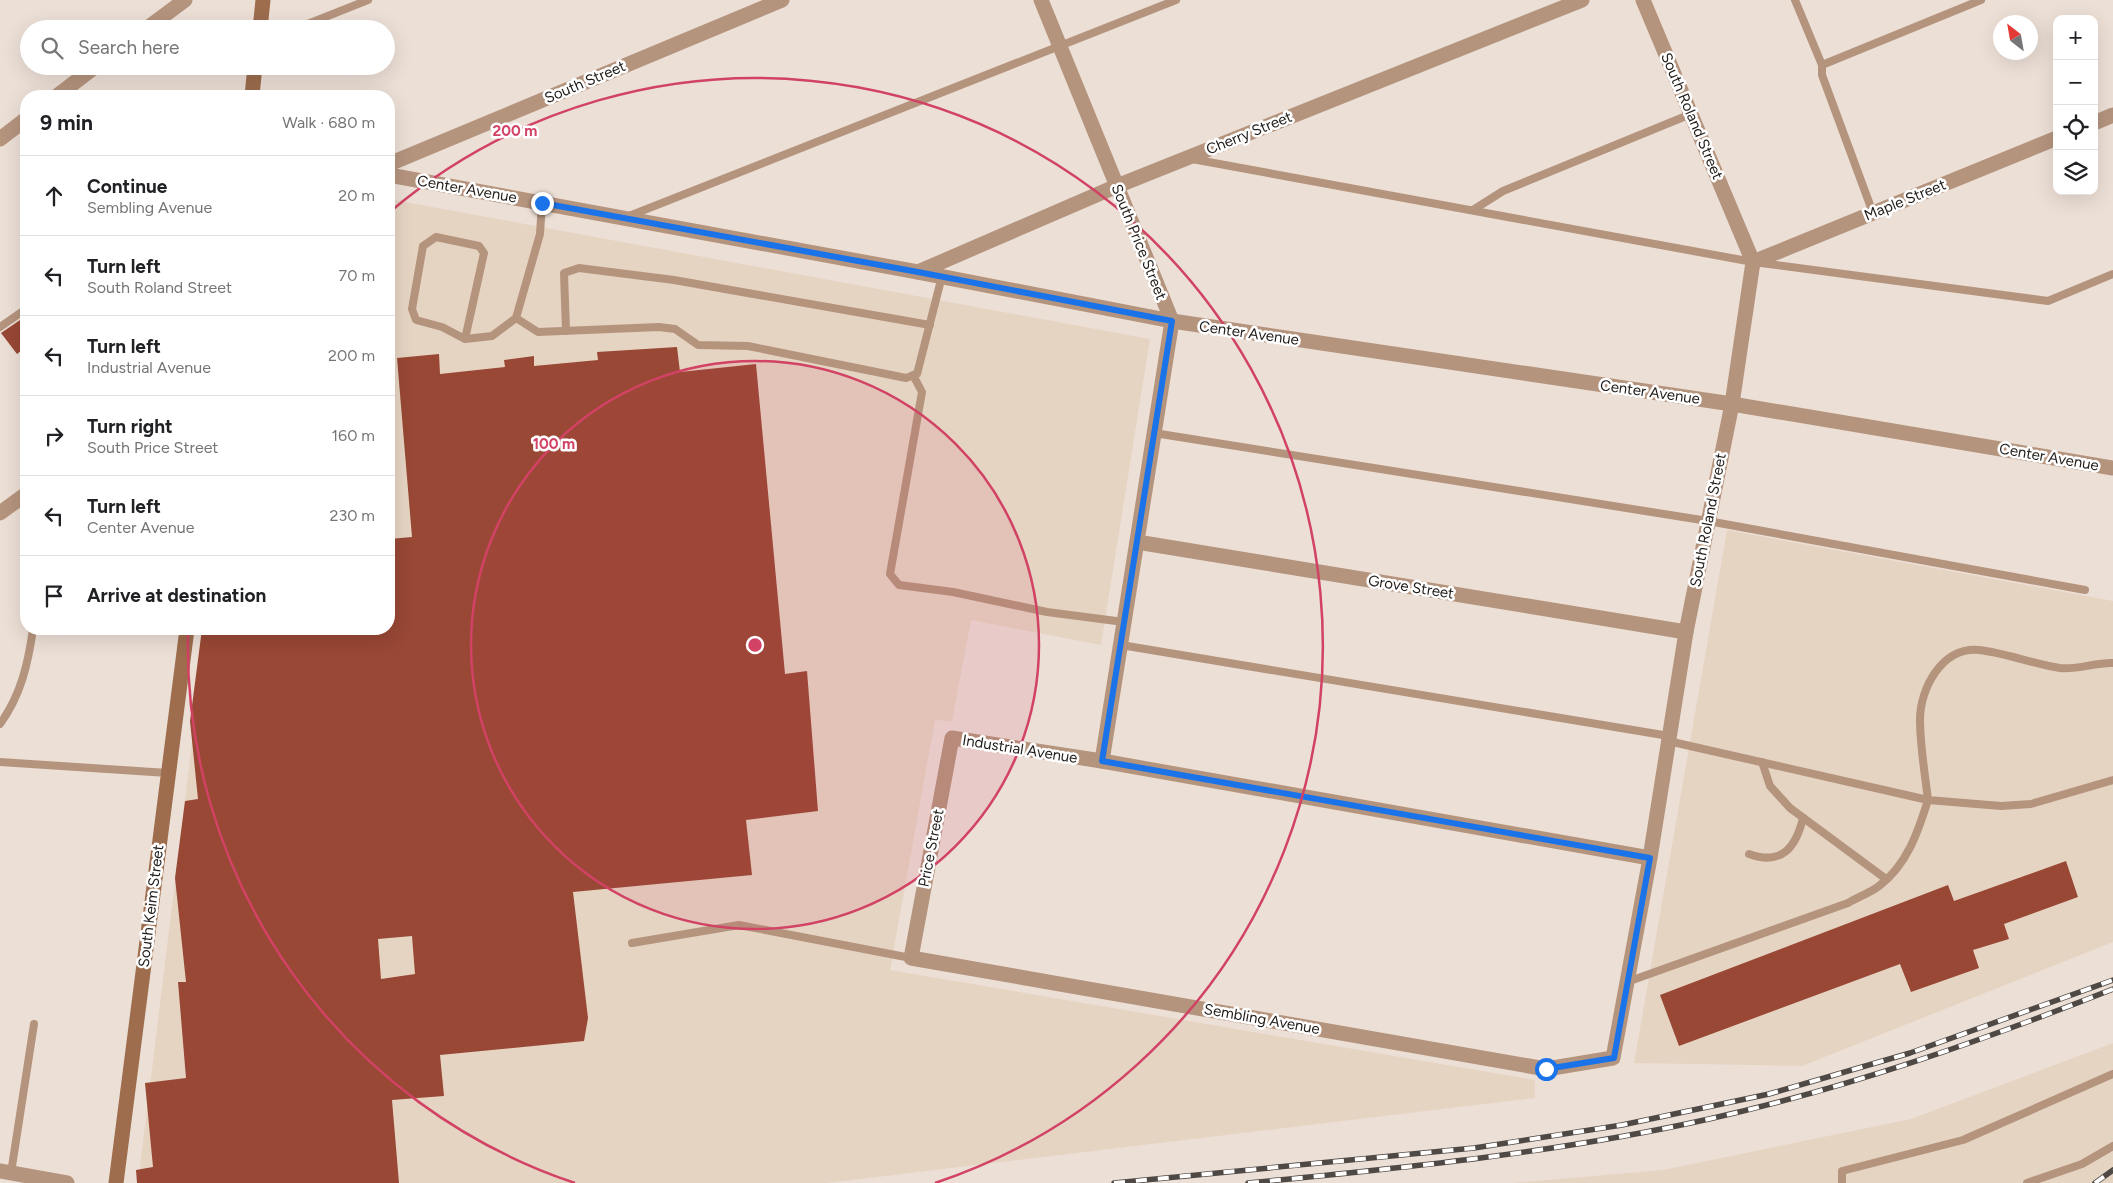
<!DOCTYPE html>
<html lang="en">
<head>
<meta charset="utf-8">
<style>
	:root { --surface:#fff; --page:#f2f2f2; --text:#202124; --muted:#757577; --line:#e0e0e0 }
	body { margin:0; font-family:Figtree,sans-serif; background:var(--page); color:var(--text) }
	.controls { position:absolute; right:15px; top:15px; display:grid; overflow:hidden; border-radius:10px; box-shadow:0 5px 20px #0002 }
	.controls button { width:45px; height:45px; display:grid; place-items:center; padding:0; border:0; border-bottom:1px solid var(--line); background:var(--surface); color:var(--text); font:25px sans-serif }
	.compass { position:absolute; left:1993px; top:15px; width:45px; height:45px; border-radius:50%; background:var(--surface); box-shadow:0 5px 20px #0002; rotate:329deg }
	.stop { position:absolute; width:15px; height:15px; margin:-11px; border:4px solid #1a73e8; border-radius:50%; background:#fff }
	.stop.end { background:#1a73e8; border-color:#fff; box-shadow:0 1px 5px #0008 }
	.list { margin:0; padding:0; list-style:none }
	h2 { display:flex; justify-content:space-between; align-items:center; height:65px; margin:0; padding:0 20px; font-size:21px }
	h2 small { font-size:16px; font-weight:400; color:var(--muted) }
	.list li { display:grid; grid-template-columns:32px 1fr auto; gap:15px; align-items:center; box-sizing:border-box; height:80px; padding:0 20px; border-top:1px solid var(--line) }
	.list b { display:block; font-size:19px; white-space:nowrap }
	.list p { margin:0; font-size:16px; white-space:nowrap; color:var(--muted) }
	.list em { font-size:16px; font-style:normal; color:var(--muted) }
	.icon { flex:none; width:28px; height:28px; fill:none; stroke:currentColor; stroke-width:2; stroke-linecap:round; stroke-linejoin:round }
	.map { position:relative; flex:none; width:2113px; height:1183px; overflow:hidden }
	.search { position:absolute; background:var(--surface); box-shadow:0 5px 20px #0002; left:20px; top:20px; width:375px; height:55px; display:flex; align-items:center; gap:12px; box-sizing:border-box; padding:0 18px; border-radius:28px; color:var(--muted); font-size:19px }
	.panel { position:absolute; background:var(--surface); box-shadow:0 5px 20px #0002; left:20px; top:90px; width:375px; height:545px; border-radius:20px }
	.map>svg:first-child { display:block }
</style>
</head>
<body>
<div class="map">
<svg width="2113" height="1183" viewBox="0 0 2113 1183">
	<rect width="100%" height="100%" fill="#ecdfd6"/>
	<!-- industrial -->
	<g fill="#e6d4c3">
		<polygon points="389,199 1150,339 1101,645 971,620 952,721 935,720 890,970 1535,1080 1535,1098 827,1183 138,1183 206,629 389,629"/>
		<polygon points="1727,530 2113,601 2113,942 1802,1066 1634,1063"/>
		<polygon points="2113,1043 2113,1183 1512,1183 1663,1170 1911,1119"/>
	</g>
	<!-- building -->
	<g fill="#984834" fill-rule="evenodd">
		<polygon points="26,316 26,347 17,354 1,333"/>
		<path d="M 677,347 L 680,372 L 756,364 L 785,674 L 807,671 L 818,811 L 746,820 L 752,875 L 573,892 L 588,1018 L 584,1041 L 440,1055 L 444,1096 L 392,1100 L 399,1183 L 137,1183 L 136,1170 L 153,1167 L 145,1083 L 186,1078 L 178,982 L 186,982 L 175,878 L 185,801 L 198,799 L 190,721 L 202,629 L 389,629 L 389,539 L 412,537 L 397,358 L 439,354 L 440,374 L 505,367 L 504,360 L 534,356 L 534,366 L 598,360 L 597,352 ZM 412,936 L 415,974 L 381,979 L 378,939 Z"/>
		<polygon points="2066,861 2078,897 2004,924 2009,939 1973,950 1979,968 1911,992 1900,964 1679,1046 1660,995 1948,885 1954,901"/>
	</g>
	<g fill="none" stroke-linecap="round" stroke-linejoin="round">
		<!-- lane -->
		<g stroke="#b5947e" stroke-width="8">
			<polyline points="1795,0 1822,65 1981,0"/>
			<polyline points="295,29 368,0"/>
			<polyline points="1822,65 1822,75 1873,213"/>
			<polyline points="1192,159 1753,262 2048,301 2113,274"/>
			<polyline points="1473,210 1503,191 1691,114"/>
			<polyline points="629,216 1176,0"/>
			<polyline points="516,318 538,332 659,327 675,329 698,345 748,346 906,378 917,374 942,276"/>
			<polyline points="0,327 26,309"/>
			<polyline points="566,331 564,273 579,268 674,280 930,325"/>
			<polyline points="465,339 484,253 479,246 436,237 423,246 412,309 416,320 442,327 465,339 492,336 516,318 540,234 542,203"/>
			<polyline points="913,375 922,392 890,574 899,585 953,592 1047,612 1124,622"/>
			<polyline points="1154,433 1708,521 2085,590"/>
			<polyline points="1121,645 1669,736"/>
			<path d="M 2113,663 C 2096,662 2078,670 2060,668 C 2033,664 2006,653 1979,650 C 1942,647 1920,688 1920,720 C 1920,746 1925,774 1928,800 L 2001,806 L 2031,804 L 2113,780"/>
			<path d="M 0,724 C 21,695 28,664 33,629"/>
			<polyline points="0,762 168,773"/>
			<polyline points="1762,762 1770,786 1790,808 1886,879"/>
			<path d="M 1749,854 C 1782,866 1796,847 1803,818"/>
			<polyline points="632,943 739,925 911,958"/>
			<path d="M 1627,982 L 1848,903 C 1858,897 1870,893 1879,886 C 1907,865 1918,832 1928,800 L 1668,741"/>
			<polyline points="11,1173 34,1024"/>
			<polyline points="1842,1183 1842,1171 1963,1140 2113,1074"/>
			<polyline points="2027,1183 2082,1164 2113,1146"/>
		</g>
		<!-- street -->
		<g stroke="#b5947e" stroke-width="15">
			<polyline points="1041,0 1172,321 1102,761"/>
			<polyline points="1643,0 1753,262 1732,404 1686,632 1650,858 1613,1058 1546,1069 911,958 952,738 1102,761 1650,858"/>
			<polyline points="146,29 185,0"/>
			<polyline points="57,96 96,66"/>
			<polyline points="2094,123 2113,115"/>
			<polyline points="0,139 26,119"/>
			<polyline points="389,164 782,0"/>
			<polyline points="389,175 918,272 1172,321 1732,404 2113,468"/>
			<polyline points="1753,262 2057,138"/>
			<polyline points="918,272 1117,186 1582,0"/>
			<polyline points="0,513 26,494"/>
			<polyline points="1137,542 1686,632"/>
			<polyline points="0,1171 67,1183"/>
		</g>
		<!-- secondary -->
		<g stroke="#9d6d4d" stroke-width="15">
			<polyline points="260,29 263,0"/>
			<polyline points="252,96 255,66"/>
			<polyline points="116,1183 187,629"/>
		</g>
		<defs>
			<g id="rail">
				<polyline points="1114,1183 1474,1148 1622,1125 1769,1094 1910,1053 2113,980"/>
				<path d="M 1248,1183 C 1402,1168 1557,1153 1709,1119 C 1848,1088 1981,1041 2113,989"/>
				<polyline points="2095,1183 2113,1170"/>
			</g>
		</defs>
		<!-- rail casing -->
		<use href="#rail" stroke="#4f4945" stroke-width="5.5"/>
		<!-- rail -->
		<use href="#rail" stroke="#fff" stroke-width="4" stroke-dasharray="11" stroke-linecap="butt"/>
	</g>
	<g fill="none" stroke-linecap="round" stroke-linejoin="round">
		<!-- route -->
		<polyline stroke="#1a73e8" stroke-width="6" points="542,203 918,272 1172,321 1102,761 1650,858 1614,1058 1546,1069"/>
	</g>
	<!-- distance rings -->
	<circle cx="755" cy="645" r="284" fill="#d14264" fill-opacity=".12"/>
	<g fill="none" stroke="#d14264" stroke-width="2.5">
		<circle cx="755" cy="645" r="284"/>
		<path d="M575 1183A567 567 0 0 1 188 630M391 211A567 567 0 1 1 935 1183"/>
	</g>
	<g text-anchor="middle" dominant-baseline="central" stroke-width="5" stroke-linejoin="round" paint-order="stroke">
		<!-- street labels -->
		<g font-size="15" fill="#1f1b18" stroke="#fff">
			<text transform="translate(585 82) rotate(-23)">South Street</text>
			<text transform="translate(1692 116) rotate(67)">South Roland Street</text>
			<text transform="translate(1249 133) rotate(-22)">Cherry Street</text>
			<text transform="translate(467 189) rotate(10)">Center Avenue</text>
			<text transform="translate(1905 200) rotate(-22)">Maple Street</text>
			<text transform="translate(1139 242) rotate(68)">South Price Street</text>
			<text transform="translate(1249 333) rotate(8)">Center Avenue</text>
			<text transform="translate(1650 392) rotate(8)">Center Avenue</text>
			<text transform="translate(2049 457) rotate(10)">Center Avenue</text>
			<text transform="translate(1708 520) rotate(-79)">South Roland Street</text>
			<text transform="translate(1411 587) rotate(9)">Grove Street</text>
			<text transform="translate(1020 749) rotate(9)">Industrial Avenue</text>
			<text transform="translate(931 848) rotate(-79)">Price Street</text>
			<text transform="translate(151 906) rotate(-83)">South Keim Street</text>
			<text transform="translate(1262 1019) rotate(10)">Sembling Avenue</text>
		</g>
	</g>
	<circle cx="755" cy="645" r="8" fill="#d14264" stroke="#fff" stroke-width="2.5"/>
	<g font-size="15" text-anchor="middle" font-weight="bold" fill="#d14264" stroke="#fff" stroke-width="5" stroke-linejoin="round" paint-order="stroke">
		<text x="515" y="136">200 m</text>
		<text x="554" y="449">100 m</text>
	</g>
</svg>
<div class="controls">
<button>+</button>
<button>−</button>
<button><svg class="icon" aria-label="locate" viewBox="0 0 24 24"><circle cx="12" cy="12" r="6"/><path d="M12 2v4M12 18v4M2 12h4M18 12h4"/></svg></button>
<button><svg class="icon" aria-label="layers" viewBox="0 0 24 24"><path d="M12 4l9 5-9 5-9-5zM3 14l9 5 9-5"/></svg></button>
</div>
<svg class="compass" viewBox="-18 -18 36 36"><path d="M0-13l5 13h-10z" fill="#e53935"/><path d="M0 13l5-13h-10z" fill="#757577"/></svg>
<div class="stop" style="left:1546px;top:1069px"></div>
<div class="stop end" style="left:542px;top:203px"></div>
<div class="search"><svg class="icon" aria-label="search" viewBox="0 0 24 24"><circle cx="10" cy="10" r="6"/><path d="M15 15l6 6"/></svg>Search here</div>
<section class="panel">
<h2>9 min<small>Walk · 680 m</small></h2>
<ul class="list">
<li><svg class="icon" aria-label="ahead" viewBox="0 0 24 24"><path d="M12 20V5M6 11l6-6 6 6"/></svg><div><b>Continue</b><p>Sembling Avenue</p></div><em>20 m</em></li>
<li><svg class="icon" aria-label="left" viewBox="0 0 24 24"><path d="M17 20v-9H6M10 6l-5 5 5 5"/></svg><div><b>Turn left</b><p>South Roland Street</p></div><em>70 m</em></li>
<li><svg class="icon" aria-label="left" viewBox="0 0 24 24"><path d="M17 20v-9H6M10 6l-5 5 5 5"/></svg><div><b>Turn left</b><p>Industrial Avenue</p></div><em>200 m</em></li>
<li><svg class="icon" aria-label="right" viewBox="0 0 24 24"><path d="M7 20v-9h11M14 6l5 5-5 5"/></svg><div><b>Turn right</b><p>South Price Street</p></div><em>160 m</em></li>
<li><svg class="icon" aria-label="left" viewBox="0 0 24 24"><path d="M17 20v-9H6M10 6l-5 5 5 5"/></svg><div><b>Turn left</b><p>Center Avenue</p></div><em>230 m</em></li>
<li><svg class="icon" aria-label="arrive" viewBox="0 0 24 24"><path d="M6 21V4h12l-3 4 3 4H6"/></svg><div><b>Arrive at destination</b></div></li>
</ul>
</section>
</div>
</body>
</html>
